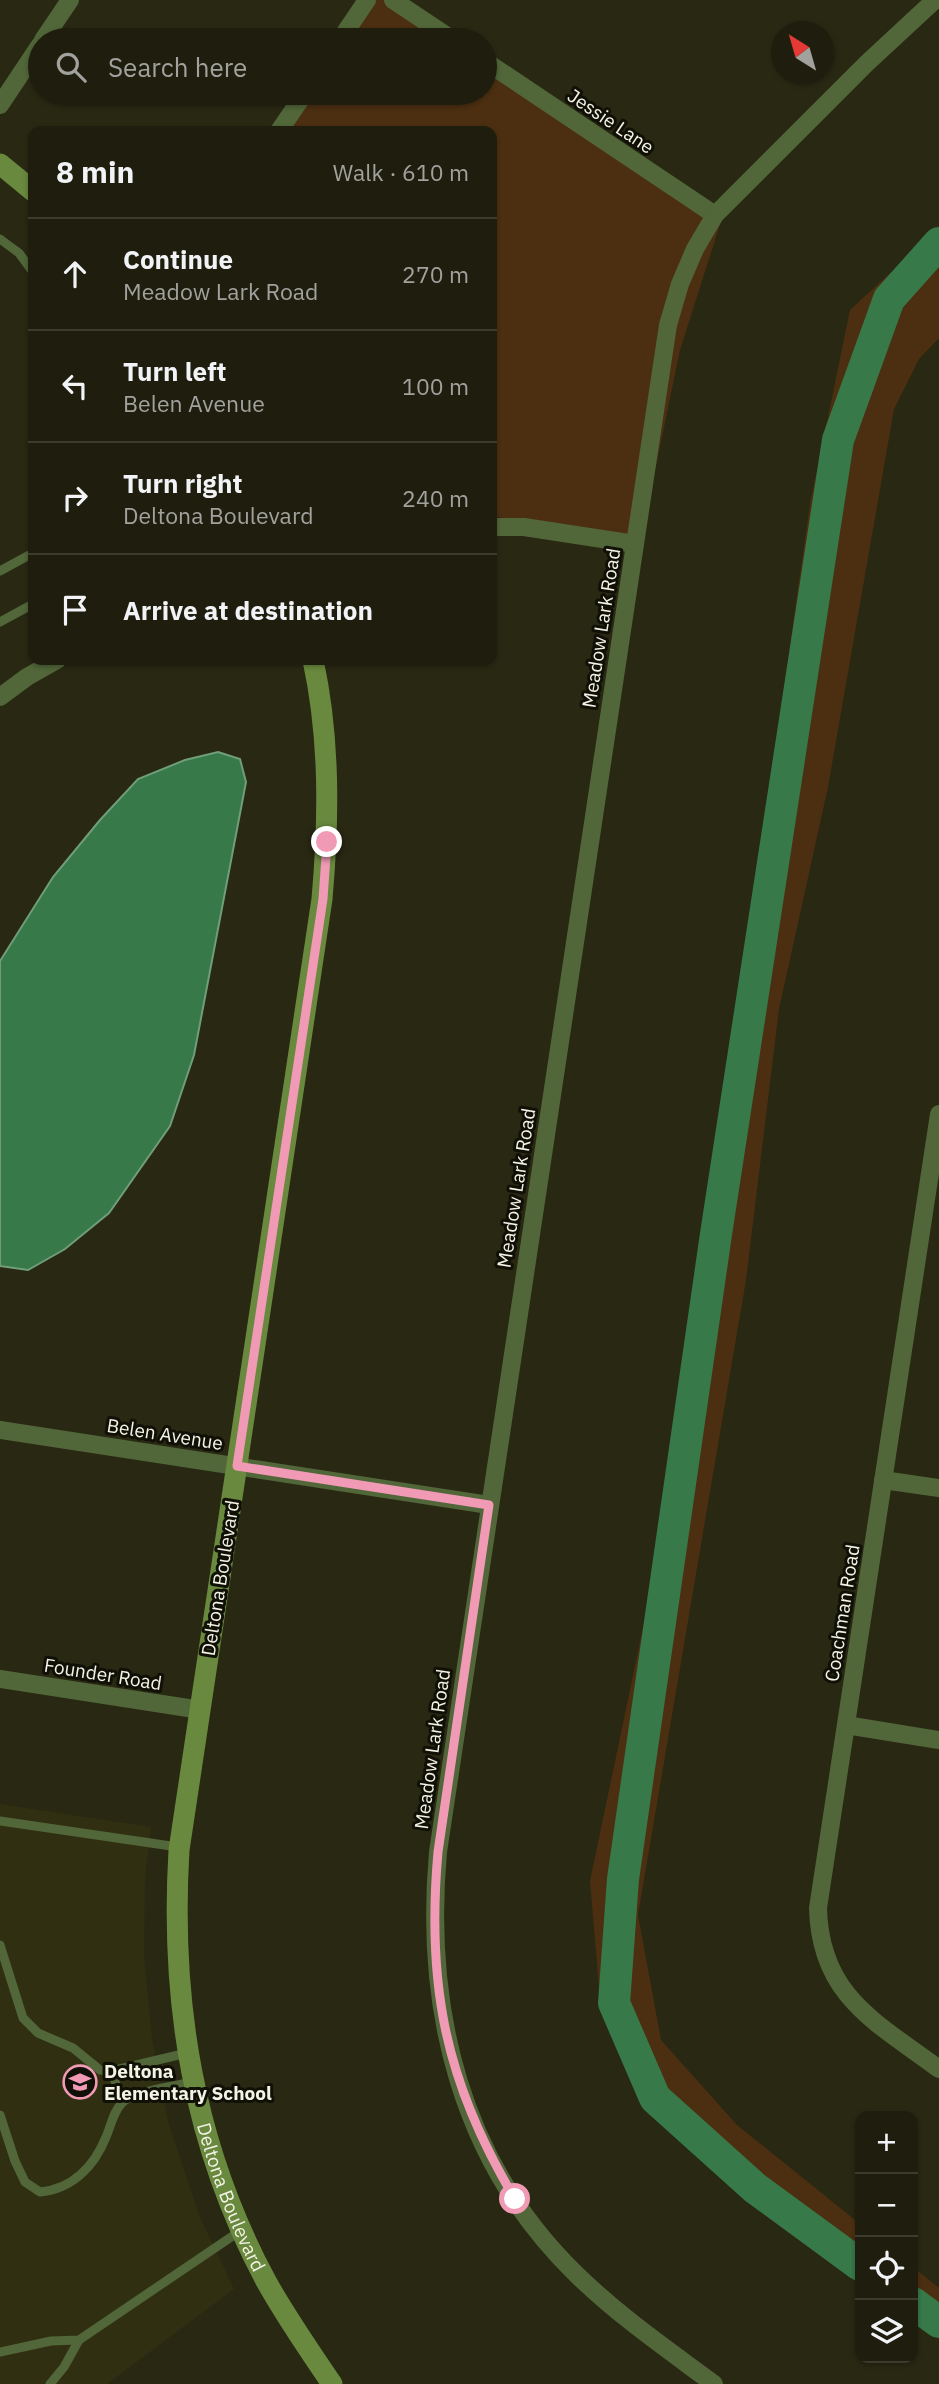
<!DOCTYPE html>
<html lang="en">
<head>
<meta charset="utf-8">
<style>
	:root { --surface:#1f1e0e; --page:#272717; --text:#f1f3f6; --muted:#a1a29e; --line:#3c3c2e }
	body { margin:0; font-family:"IBM Plex Sans",sans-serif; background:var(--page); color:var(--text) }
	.controls { position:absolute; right:21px; bottom:21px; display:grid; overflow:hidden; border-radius:14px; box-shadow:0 2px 5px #0004 }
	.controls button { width:63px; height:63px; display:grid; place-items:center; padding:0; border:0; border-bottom:2px solid var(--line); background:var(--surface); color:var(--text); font:35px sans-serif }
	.compass { position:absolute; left:771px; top:21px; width:63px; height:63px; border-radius:50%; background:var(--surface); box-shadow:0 2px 5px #0004; rotate:323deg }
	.stop { position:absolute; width:21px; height:21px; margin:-16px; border:5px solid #f09ab5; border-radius:50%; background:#fff }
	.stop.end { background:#f09ab5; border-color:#fff; box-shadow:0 2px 7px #0008 }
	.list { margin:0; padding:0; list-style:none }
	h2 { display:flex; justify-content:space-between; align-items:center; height:91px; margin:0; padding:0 28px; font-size:30px }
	h2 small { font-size:23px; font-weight:400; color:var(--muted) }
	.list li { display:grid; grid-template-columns:46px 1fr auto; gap:21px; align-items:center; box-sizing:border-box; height:112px; padding:0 28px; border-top:2px solid var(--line) }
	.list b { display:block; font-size:26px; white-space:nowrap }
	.list p { margin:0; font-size:23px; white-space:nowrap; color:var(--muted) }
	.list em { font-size:23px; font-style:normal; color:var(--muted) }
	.icon { flex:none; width:38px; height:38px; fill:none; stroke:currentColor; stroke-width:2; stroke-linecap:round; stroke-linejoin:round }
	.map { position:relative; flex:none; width:939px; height:2384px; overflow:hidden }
	.search { position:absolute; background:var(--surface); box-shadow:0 2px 5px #0004; left:28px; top:28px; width:469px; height:77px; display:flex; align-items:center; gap:18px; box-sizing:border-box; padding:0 24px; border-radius:38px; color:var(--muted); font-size:26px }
	.panel { position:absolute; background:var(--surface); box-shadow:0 2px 5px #0004; left:28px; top:126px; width:469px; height:539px; border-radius:14px }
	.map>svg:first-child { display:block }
</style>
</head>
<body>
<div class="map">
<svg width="939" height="2384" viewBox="0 0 939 2384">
	<rect width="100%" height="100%" fill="#292813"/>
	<!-- built -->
	<polygon fill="#302f12" points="0,1804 151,1827 145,1880 144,1955 152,2039 169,2125 199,2215 234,2289 107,2384 0,2384"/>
	<!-- green -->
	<g fill="#4c2f11">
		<polygon points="357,0 404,0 464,40 336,40"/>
		<polygon points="485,54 723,215 680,350 640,544 492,516 492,131 289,131 309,93 485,93"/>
		<polygon points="939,228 939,338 919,359 894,409 828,787 779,1009 746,1280 638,1915 661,2040 737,2125 860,2224 860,2275 762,2198 632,2084 599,1987 590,1881 682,1441 766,815 810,504 850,310"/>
		<polygon points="913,2267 939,2288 939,2337 913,2316"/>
	</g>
	<!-- water -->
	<polygon fill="#377949" stroke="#6f9e78" stroke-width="2" points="218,752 240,759 246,782 194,1055 170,1126 109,1213 65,1249 28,1270 0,1266 0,961 53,877 100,820 138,779 185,760"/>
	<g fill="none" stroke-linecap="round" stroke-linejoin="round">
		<!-- river -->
		<g stroke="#377949" stroke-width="32">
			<polyline points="860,2265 755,2188 655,2098 614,2003 623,1879 716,1234 838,440 889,299 939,243"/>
			<polyline points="913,2303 939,2322"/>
		</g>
		<!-- lane -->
		<g stroke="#516639" stroke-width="9">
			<polyline points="0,239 19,253 33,272"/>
			<polyline points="0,571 33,553"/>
			<polyline points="0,622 33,604"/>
			<polyline points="0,1821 178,1847"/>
			<polyline points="0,1945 23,2018 38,2033 73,2048 100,2070 111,2071 187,2053"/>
			<polyline points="111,2071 123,2102"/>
			<path d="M 0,2115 L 15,2161 L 25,2182 L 40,2192 C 72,2189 94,2167 106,2137 C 111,2126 113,2112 122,2103 C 134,2091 175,2086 193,2082"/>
			<polyline points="0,2352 51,2341 79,2340 240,2231"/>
			<polyline points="50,2384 64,2367 79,2340"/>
		</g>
		<!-- street -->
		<g stroke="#516639" stroke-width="18">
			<polyline points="393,0 453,40"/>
			<polyline points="43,40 70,0"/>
			<polyline points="340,40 367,0"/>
			<polyline points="485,61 715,215"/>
			<polyline points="0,105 40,45"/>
			<polyline points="279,131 305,93"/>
			<polyline points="492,527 524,527 635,544"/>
			<polyline points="0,697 27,677 57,660"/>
			<path d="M 939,1114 L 818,1908 C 820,1996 876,2022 939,2069"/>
			<polyline points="0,1430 489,1505"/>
			<polyline points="883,1480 939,1488"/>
			<polyline points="0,1679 201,1710"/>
			<polyline points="846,1725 939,1740"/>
			<path d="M 714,2384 C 667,2349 619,2316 577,2275 C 460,2162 424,2009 438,1852 L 668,325 L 680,284 L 695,249 L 715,215 L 867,63 L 935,0"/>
		</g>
		<!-- secondary -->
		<g stroke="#69893e" stroke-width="21">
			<polyline points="0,164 33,191"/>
			<path id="s1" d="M 313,660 C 330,738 329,819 322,899 L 179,1850 C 170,2002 193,2145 266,2281 C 286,2317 309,2350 332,2384"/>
		</g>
	</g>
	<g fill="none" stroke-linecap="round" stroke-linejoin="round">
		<!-- route -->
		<path stroke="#f09ab5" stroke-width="9" d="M 327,842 L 323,899 L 237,1466 L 489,1505 L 438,1852 C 426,1986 446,2084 515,2199"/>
	</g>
	<!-- icons -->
	<defs>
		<symbol id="school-ring" viewBox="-11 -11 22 22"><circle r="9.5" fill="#101007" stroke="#f09ab5" stroke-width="1.5"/><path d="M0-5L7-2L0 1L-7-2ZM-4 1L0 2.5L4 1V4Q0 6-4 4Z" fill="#f09ab5"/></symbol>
	</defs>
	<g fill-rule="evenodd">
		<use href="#school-ring" x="61" y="2063" width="38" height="38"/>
	</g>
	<g text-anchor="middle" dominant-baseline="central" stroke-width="6" stroke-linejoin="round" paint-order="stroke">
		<!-- street labels -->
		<g font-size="19" fill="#f3f3e6" stroke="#101007">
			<text transform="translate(611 121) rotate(34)">Jessie Lane</text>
			<text transform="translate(601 628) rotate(-81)">Meadow Lark Road</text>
			<text transform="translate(516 1188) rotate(-81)">Meadow Lark Road</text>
			<text transform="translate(165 1434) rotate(9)">Belen Avenue</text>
			<text transform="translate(220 1578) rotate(-81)">Deltona Boulevard</text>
			<text transform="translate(842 1613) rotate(-81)">Coachman Road</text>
			<text transform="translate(103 1674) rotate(9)">Founder Road</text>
			<text transform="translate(432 1749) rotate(-82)">Meadow Lark Road</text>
			<text stroke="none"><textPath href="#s1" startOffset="1556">Deltona Boulevard</textPath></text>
		</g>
		<!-- poi labels -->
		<g font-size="19" font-weight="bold" fill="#f3f3e6" stroke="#101007" text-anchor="start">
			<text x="104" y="2071">Deltona<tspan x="104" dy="22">Elementary School</tspan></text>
		</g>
	</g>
</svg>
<div class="controls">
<button>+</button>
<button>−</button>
<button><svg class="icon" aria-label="locate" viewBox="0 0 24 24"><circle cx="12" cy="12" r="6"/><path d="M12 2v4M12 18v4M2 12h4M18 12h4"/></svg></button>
<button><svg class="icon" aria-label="layers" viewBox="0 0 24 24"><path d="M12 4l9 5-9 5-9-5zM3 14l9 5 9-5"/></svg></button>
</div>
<svg class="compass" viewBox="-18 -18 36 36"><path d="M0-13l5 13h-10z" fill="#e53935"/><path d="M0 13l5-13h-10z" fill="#a1a29e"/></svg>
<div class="stop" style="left:515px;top:2199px"></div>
<div class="stop end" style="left:327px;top:842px"></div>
<div class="search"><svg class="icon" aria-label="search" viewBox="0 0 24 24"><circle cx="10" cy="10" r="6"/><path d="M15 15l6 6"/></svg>Search here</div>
<section class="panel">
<h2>8 min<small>Walk · 610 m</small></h2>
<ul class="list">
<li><svg class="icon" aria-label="ahead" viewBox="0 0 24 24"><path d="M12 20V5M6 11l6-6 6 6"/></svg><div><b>Continue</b><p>Meadow Lark Road</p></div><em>270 m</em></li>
<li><svg class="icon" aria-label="left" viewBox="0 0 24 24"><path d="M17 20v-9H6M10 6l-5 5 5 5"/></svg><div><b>Turn left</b><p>Belen Avenue</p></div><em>100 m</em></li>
<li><svg class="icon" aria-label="right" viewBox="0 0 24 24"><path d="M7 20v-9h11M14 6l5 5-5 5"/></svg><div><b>Turn right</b><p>Deltona Boulevard</p></div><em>240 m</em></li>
<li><svg class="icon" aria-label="arrive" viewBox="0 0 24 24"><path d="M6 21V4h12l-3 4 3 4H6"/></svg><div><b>Arrive at destination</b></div></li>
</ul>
</section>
</div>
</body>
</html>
